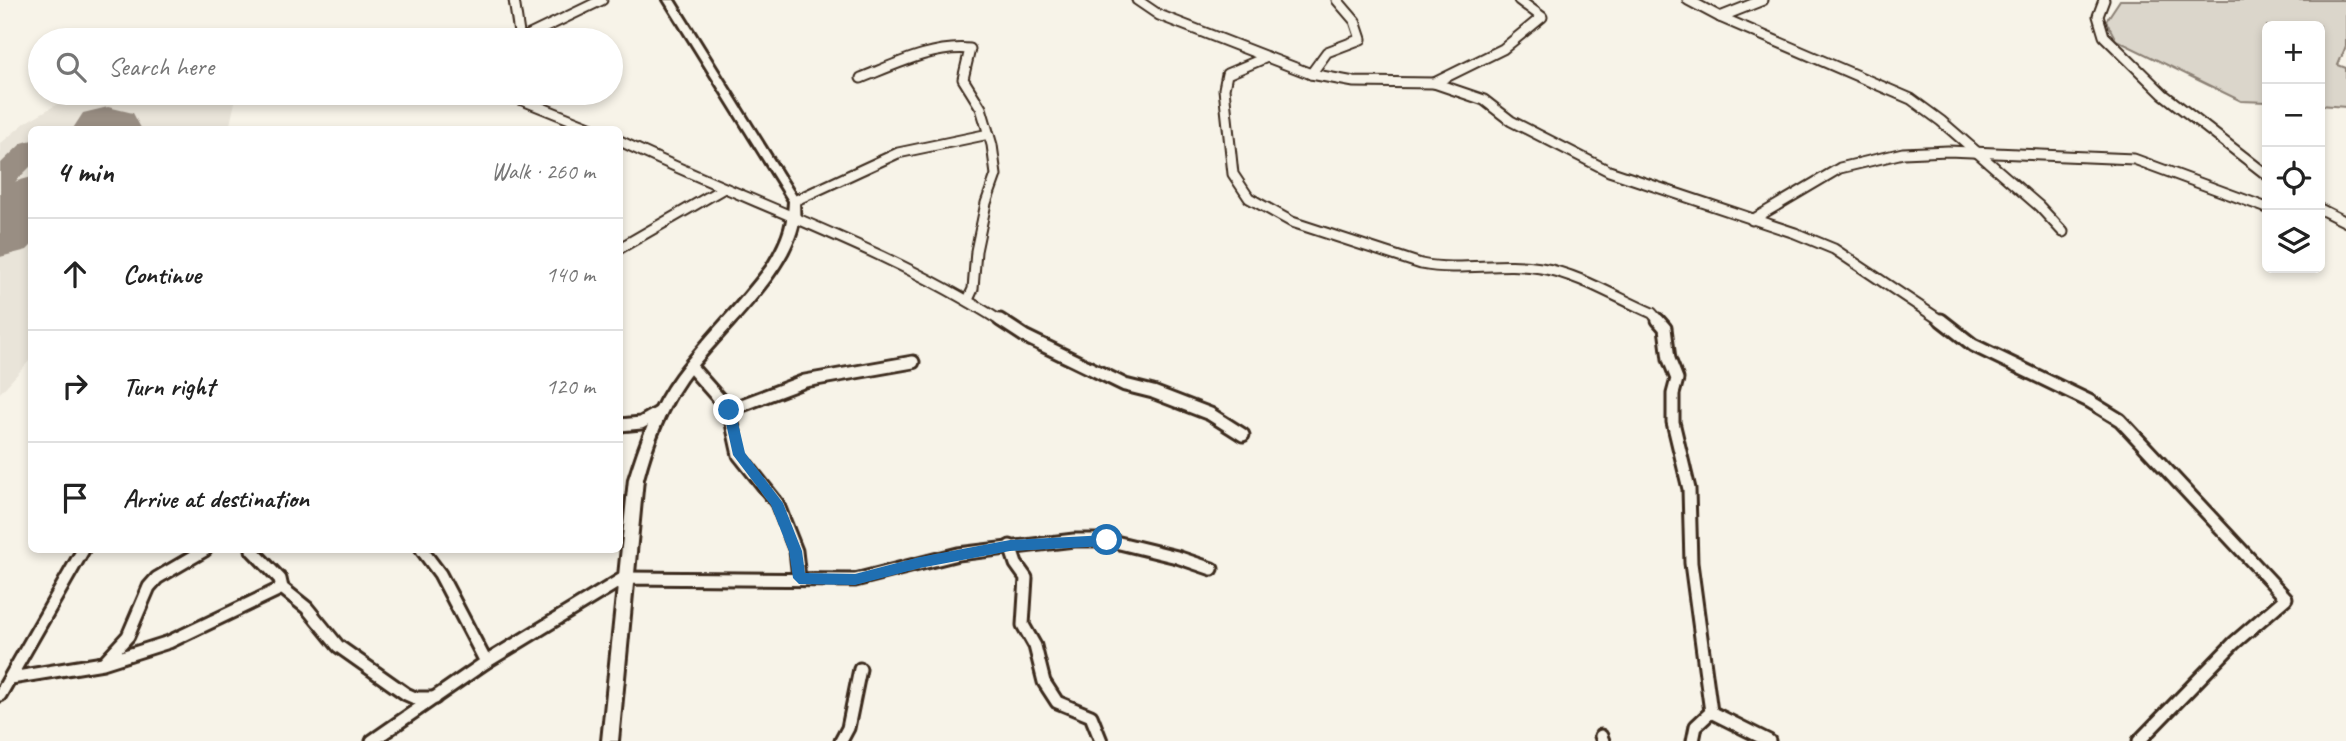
<!DOCTYPE html>
<html lang="en">
<head>
<meta charset="utf-8">
<style>
	:root { --surface:#fff; --page:#f2f2f2; --text:#222; --muted:#767676; --line:#e0e0e0 }
	body { margin:0; font-family:Caveat,sans-serif; background:var(--page); color:var(--text) }
	.controls { position:absolute; right:21px; top:21px; display:grid; overflow:hidden; border-radius:10px; box-shadow:0 4px 10px #0003 }
	.controls button { width:63px; height:63px; display:grid; place-items:center; padding:0; border:0; border-bottom:2px solid var(--line); background:var(--surface); color:var(--text); font:35px sans-serif }
	.stop { position:absolute; width:21px; height:21px; margin:-16px; border:5px solid #1f6fb2; border-radius:50%; background:#fff }
	.stop.end { background:#1f6fb2; border-color:#fff; box-shadow:0 2px 7px #0008 }
	.list { margin:0; padding:0; list-style:none }
	h2 { display:flex; justify-content:space-between; align-items:center; height:91px; margin:0; padding:0 28px; font-size:30px }
	h2 small { font-size:23px; font-weight:400; color:var(--muted) }
	.list li { display:grid; grid-template-columns:46px 1fr auto; gap:21px; align-items:center; box-sizing:border-box; height:112px; padding:0 28px; border-top:2px solid var(--line) }
	.list b { display:block; font-size:26px; white-space:nowrap }
	.list em { font-size:23px; font-style:normal; color:var(--muted) }
	.icon { flex:none; width:38px; height:38px; fill:none; stroke:currentColor; stroke-width:2; stroke-linecap:round; stroke-linejoin:round }
	.map { position:relative; flex:none; width:2346px; height:741px; overflow:hidden }
	.search { position:absolute; background:var(--surface); box-shadow:0 4px 10px #0003; left:28px; top:28px; width:595px; height:77px; display:flex; align-items:center; gap:18px; box-sizing:border-box; padding:0 24px; border-radius:38px; color:var(--muted); font-size:26px }
	.panel { position:absolute; background:var(--surface); box-shadow:0 4px 10px #0003; left:28px; top:126px; width:595px; height:427px; border-radius:10px }
	.map>svg:first-child { display:block }
</style>
</head>
<body>
<div class="map">
<svg width="2346" height="741" viewBox="0 0 2346 741">
	<rect width="100%" height="100%" fill="#f7f3e8"/>
	<filter id="ink" filterUnits="userSpaceOnUse"><feTurbulence type="fractalNoise" baseFrequency=".0143" numOctaves="2"/><feDisplacementMap in="SourceGraphic" scale="14" xChannelSelector="R" yChannelSelector="G"/><feConvolveMatrix kernelMatrix="1 2 1 2 8 2 1 2 1" color-interpolation-filters="sRGB"/></filter>
	<g filter="url(#ink)">
		<!-- built -->
		<polygon fill="#e9e4d9" points="77,93 237,93 229,129 32,130 31,359 0,393 0,144 26,122"/>
		<!-- green -->
		<polygon fill="#dbd6cb" stroke="#8b8074" stroke-width="2" points="2120,0 2346,0 2346,46 2338,65 2346,68 2346,107 2320,105 2320,26 2267,26 2267,102 2241,101 2116,40 2106,21"/>
		<g fill="none" stroke-linecap="round" stroke-linejoin="round">
			<!-- taxiway -->
			<polygon fill="#998e83" fill-rule="evenodd" points="32,140 32,165 10,187 0,189 0,164 22,143"/>
			<!-- runway -->
			<g fill="#998e83" fill-rule="evenodd">
				<polygon points="108,107 133,113 142,130 72,130 83,113"/>
				<polygon points="32,177 32,245 27,250 0,257 0,189 6,184"/>
			</g>
			<defs>
				<g id="minor-far1">
					<polyline points="514,0 520,40"/>
					<polyline points="1137,0 1159,15 1267,57"/>
					<polyline points="1688,0 1720,17 1911,99 1941,121 2039,206 2063,232"/>
					<polyline points="2104,0 2098,16 2104,36 2163,94 2267,175"/>
					<polyline points="1720,17 1763,0"/>
					<polyline points="519,40 602,0"/>
					<polyline points="1311,74 1327,52 1361,39 1355,21 1337,0"/>
					<path d="M 861,78 C 894,65 934,45 970,49 L 963,79 L 981,108 L 992,145 L 996,175 L 986,203 L 976,251 L 973,289 L 968,300"/>
					<polyline points="1434,83 1503,49 1542,17 1519,0"/>
					<polyline points="505,93 597,130"/>
					<path d="M 620,141 C 746,202 884,246 1002,322"/>
					<polyline points="794,201 898,153 989,134"/>
					<polyline points="2320,209 2346,222"/>
					<polyline points="1752,220 1840,168 1903,153 1948,151 2134,159 2267,208"/>
					<polyline points="620,248 724,188"/>
					<path d="M 1660,322 L 1652,313 C 1617,298 1579,274 1541,268 C 1501,261 1461,272 1421,264 L 1292,222 L 1249,198 L 1233,174 L 1224,89 L 1227,74 L 1267,57 L 1311,74 L 1354,82 L 1434,83 L 1484,100 L 1511,121 L 1609,171 L 1795,233 L 1834,249 L 1943,322"/>
				</g>
				<g id="minor">
					<polyline points="1000,320 1026,337 1125,385 1153,392 1210,414 1243,435"/>
					<polyline points="1658,320 1665,328 1669,359 1677,379 1673,394 1673,422 1689,489 1691,563 1711,712 1769,741"/>
					<polyline points="1941,320 1973,345 2089,401 2120,420 2286,598 2234,643 2139,741"/>
					<polyline points="691,367 729,410 739,455 777,503 796,551 799,578"/>
					<polyline points="729,410 805,381 913,362"/>
					<polyline points="620,425 641,423 660,412"/>
					<polyline points="1010,546 1016,564 1026,578 1023,625 1035,646 1044,682 1057,702 1091,716 1101,741"/>
					<polyline points="252,550 280,579 282,588 307,608 338,646 406,694 415,698 435,698"/>
					<polyline points="422,550 440,574 486,662"/>
					<polyline points="105,661 128,636 149,587 157,578 205,550"/>
					<polyline points="11,678 103,663 169,642 282,588"/>
					<polyline points="0,695 83,550"/>
					<polyline points="1601,736 1603,741"/>
					<polyline points="372,741 486,662 624,578 855,580 958,554 1074,540 1107,540 1177,557 1212,569"/>
					<polyline points="841,741 848,728 860,669"/>
					<polyline points="1693,741 1696,726 1711,712"/>
				</g>
				<path id="tertiary" d="M 664,0 L 674,0 L 799,201 C 799,208 800,216 799,222 C 788,278 717,336 685,381 C 664,411 652,445 643,479 L 618,741 L 602,741 L 629,479 C 640,443 653,406 676,375 C 704,337 739,304 767,266 C 781,243 788,228 789,201 Z"/>
			</defs>
			<!-- minor-far1 casing -->
			<use href="#minor-far1" stroke="#3b2a1e" stroke-width="13"/>
			<!-- minor casing -->
			<use href="#minor" stroke="#3b2a1e" stroke-width="17"/>
			<!-- tertiary casing -->
			<use href="#tertiary" stroke="#3b2a1e" stroke-width="6"/>
			<!-- minor-far1 -->
			<use href="#minor-far1" stroke="#f7f3e8" stroke-width="9"/>
			<!-- minor -->
			<use href="#minor" stroke="#f7f3e8" stroke-width="11"/>
			<!-- tertiary -->
			<use href="#tertiary" fill="#f7f3e8" fill-rule="evenodd"/>
		</g>
	</g>
	<!-- route -->
	<polygon fill="#1f6fb2" points="729,405 735,410 745,453 783,503 802,551 805,573 855,574 920,557 1010,540 1107,535 1113,540 1107,546 1010,551 920,568 855,585 799,584 793,578 789,551 771,505 733,455 723,410"/>
</svg>
<div class="controls">
<button>+</button>
<button>−</button>
<button><svg class="icon" aria-label="locate" viewBox="0 0 24 24"><circle cx="12" cy="12" r="6"/><path d="M12 2v4M12 18v4M2 12h4M18 12h4"/></svg></button>
<button><svg class="icon" aria-label="layers" viewBox="0 0 24 24"><path d="M12 4l9 5-9 5-9-5zM3 14l9 5 9-5"/></svg></button>
</div>
<div class="stop" style="left:1107px;top:540px"></div>
<div class="stop end" style="left:729px;top:410px"></div>
<div class="search"><svg class="icon" aria-label="search" viewBox="0 0 24 24"><circle cx="10" cy="10" r="6"/><path d="M15 15l6 6"/></svg>Search here</div>
<section class="panel">
<h2>4 min<small>Walk · 260 m</small></h2>
<ul class="list">
<li><svg class="icon" aria-label="ahead" viewBox="0 0 24 24"><path d="M12 20V5M6 11l6-6 6 6"/></svg><div><b>Continue</b></div><em>140 m</em></li>
<li><svg class="icon" aria-label="right" viewBox="0 0 24 24"><path d="M7 20v-9h11M14 6l5 5-5 5"/></svg><div><b>Turn right</b></div><em>120 m</em></li>
<li><svg class="icon" aria-label="arrive" viewBox="0 0 24 24"><path d="M6 21V4h12l-3 4 3 4H6"/></svg><div><b>Arrive at destination</b></div></li>
</ul>
</section>
</div>
</body>
</html>
